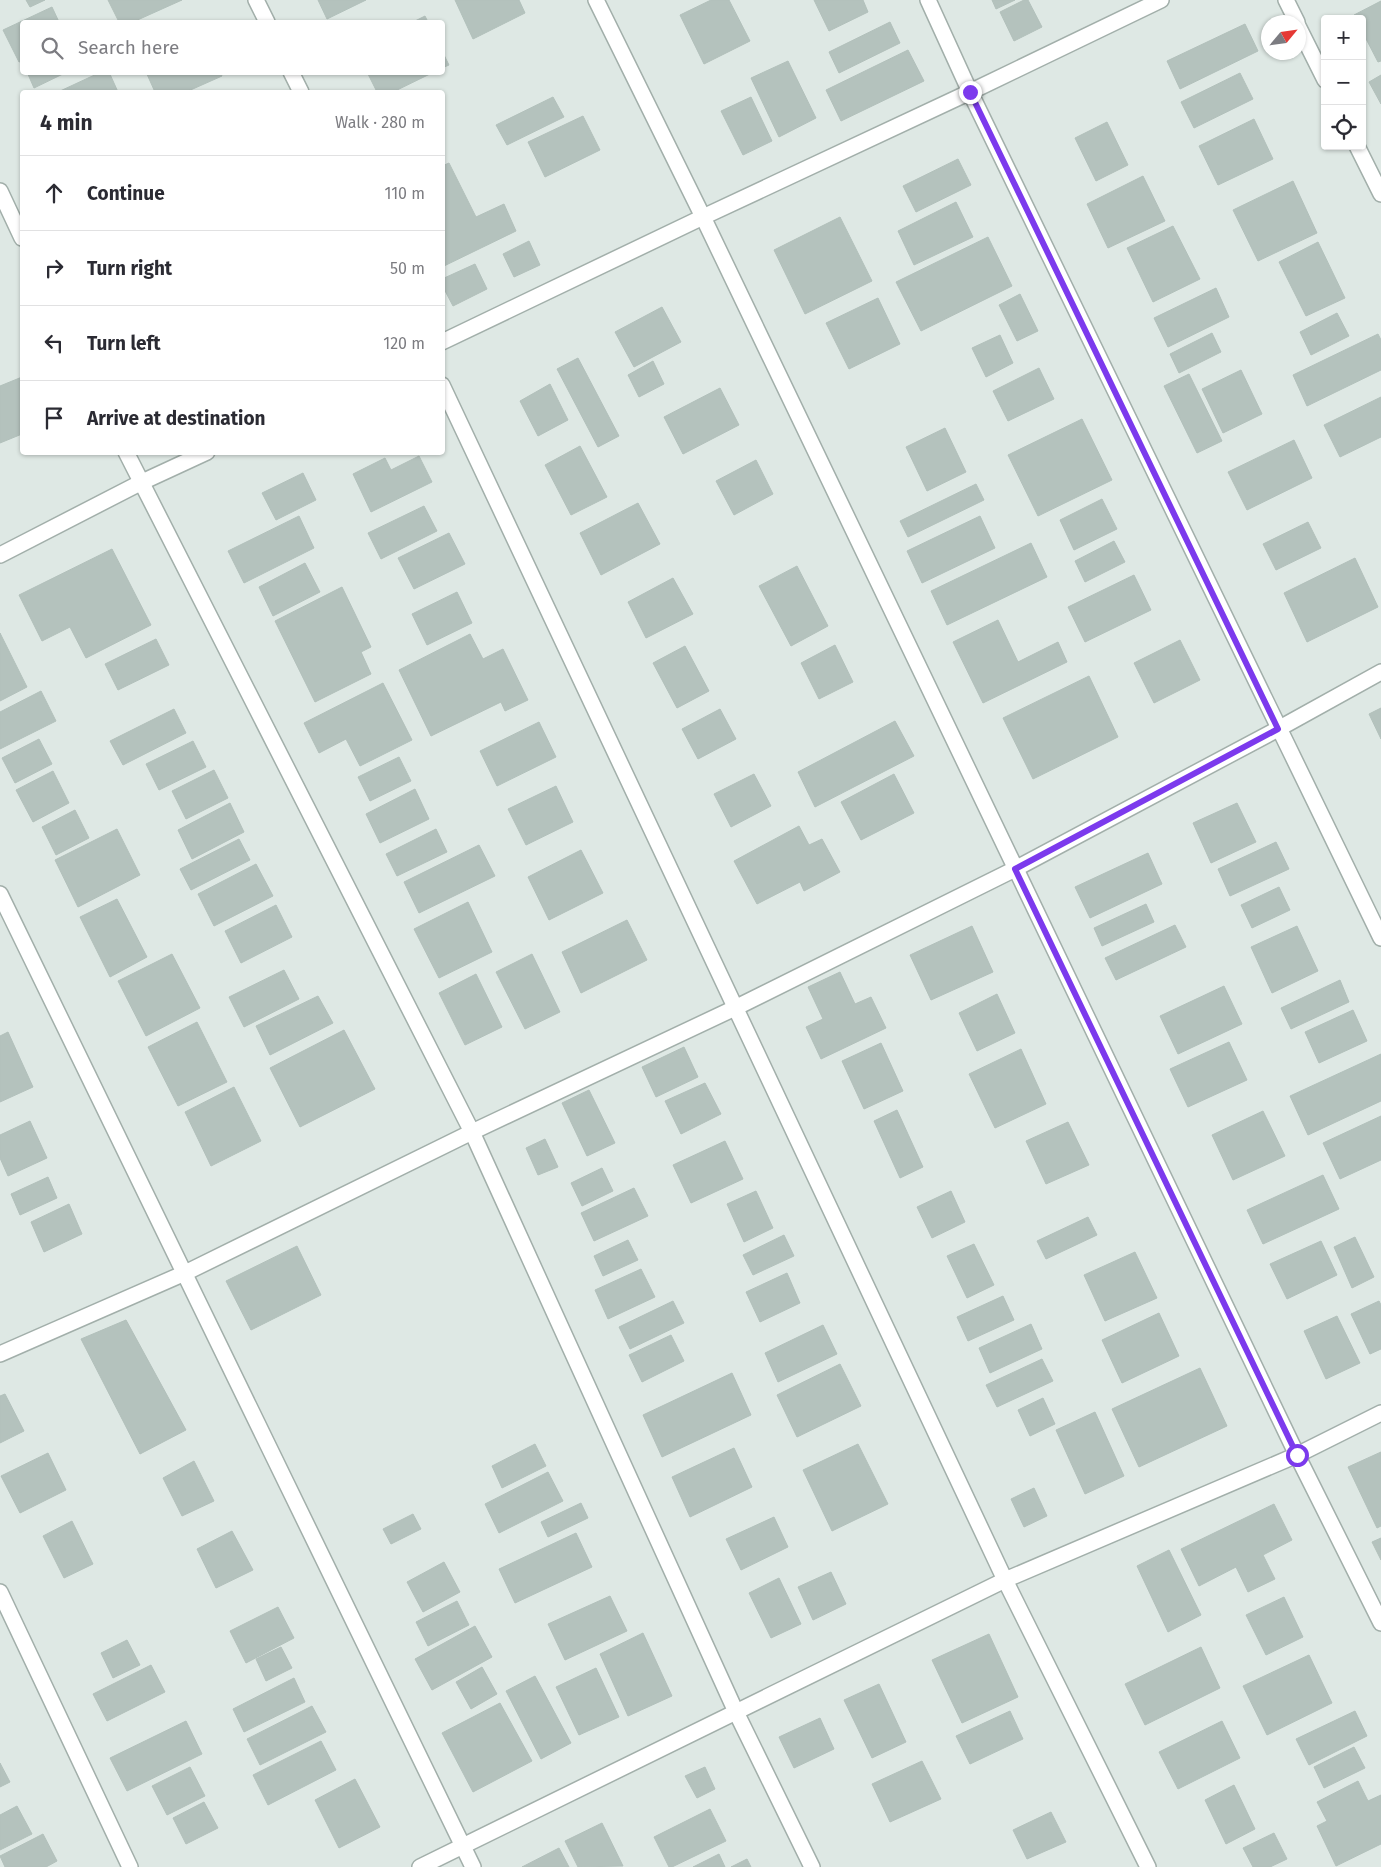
<!DOCTYPE html>
<html lang="en">
<head>
<meta charset="utf-8">
<style>
	:root { --surface:#fff; --page:#f2f2f3; --text:#2b2b33; --muted:#7c7c81; --line:#e1e1e2 }
	body { margin:0; font-family:"Fira Sans",sans-serif; background:var(--page); color:var(--text) }
	.controls { position:absolute; right:15px; top:15px; display:grid; overflow:hidden; border-radius:5px; box-shadow:0 1px 4px #0004 }
	.controls button { width:45px; height:45px; display:grid; place-items:center; padding:0; border:0; border-bottom:1px solid var(--line); background:var(--surface); color:var(--text); font:25px sans-serif }
	.compass { position:absolute; left:1261px; top:15px; width:45px; height:45px; border-radius:50%; background:var(--surface); box-shadow:0 1px 4px #0004; rotate:61deg }
	.stop { position:absolute; width:15px; height:15px; margin:-11px; border:4px solid #7c3aed; border-radius:50%; background:#fff }
	.stop.end { background:#7c3aed; border-color:#fff; box-shadow:0 1px 5px #0008 }
	.list { margin:0; padding:0; list-style:none }
	h2 { display:flex; justify-content:space-between; align-items:center; height:65px; margin:0; padding:0 20px; font-size:21px }
	h2 small { font-size:16px; font-weight:400; color:var(--muted) }
	.list li { display:grid; grid-template-columns:32px 1fr auto; gap:15px; align-items:center; box-sizing:border-box; height:75px; padding:0 20px; border-top:1px solid var(--line) }
	.list b { display:block; font-size:19px; white-space:nowrap }
	.list em { font-size:16px; font-style:normal; color:var(--muted) }
	.icon { flex:none; width:28px; height:28px; fill:none; stroke:currentColor; stroke-width:2; stroke-linecap:round; stroke-linejoin:round }
	.map { position:relative; flex:none; width:1381px; height:1867px; overflow:hidden }
	.search { position:absolute; background:var(--surface); box-shadow:0 1px 4px #0004; left:20px; top:20px; width:425px; height:55px; display:flex; align-items:center; gap:12px; box-sizing:border-box; padding:0 18px; border-radius:5px; color:var(--muted); font-size:19px }
	.panel { position:absolute; background:var(--surface); box-shadow:0 1px 4px #0004; left:20px; top:90px; width:425px; height:365px; border-radius:5px }
	.map>svg:first-child { display:block }
</style>
</head>
<body>
<div class="map">
<svg width="1381" height="1867" viewBox="0 0 1381 1867">
	<rect width="100%" height="100%" fill="#dee8e4"/>
	<!-- building -->
	<g fill="#b4c2bd" stroke="#b2c0bb">
		<polygon points="26,0 45,0 30,7"/>
		<polygon points="108,0 182,0 133,22 119,22"/>
		<polygon points="318,0 366,0 327,19"/>
		<polygon points="455,0 519,0 525,13 473,39"/>
		<polygon points="711,0 729,0 750,41 704,64 680,15"/>
		<polygon points="814,0 863,0 868,12 829,31"/>
		<polygon points="992,0 1015,0 996,9"/>
		<polygon points="1024,0 1028,0 1042,27 1014,41 1000,12"/>
		<polygon points="1381,1 1381,61 1378,62 1362,31 1362,19 1356,19 1354,15"/>
		<polygon points="52,7 59,22 22,22 22,61 19,62 3,30"/>
		<polygon points="425,16 428,22 413,22"/>
		<polygon points="890,22 900,43 839,73 829,52"/>
		<polygon points="1245,24 1258,51 1180,89 1167,61"/>
		<polygon points="908,50 924,81 841,121 826,90"/>
		<polygon points="442,51 449,65 442,68"/>
		<polygon points="788,61 816,118 779,137 751,78"/>
		<polygon points="27,72 67,72 34,88"/>
		<polygon points="101,72 109,72 118,92 58,92"/>
		<polygon points="146,72 220,72 222,76 186,92 155,92"/>
		<polygon points="367,72 434,72 393,92 377,92"/>
		<polygon points="1240,73 1253,99 1194,128 1181,102"/>
		<polygon points="1381,75 1381,104 1369,82"/>
		<polygon points="553,97 564,117 507,145 496,125"/>
		<polygon points="751,97 772,141 743,155 721,111"/>
		<polygon points="583,116 600,150 545,177 528,142"/>
		<polygon points="1254,119 1273,159 1218,185 1199,146"/>
		<polygon points="1107,122 1128,165 1096,181 1075,138"/>
		<polygon points="958,159 971,185 916,212 903,186"/>
		<polygon points="449,163 476,217 504,204 516,231 444,266 442,166"/>
		<polygon points="1143,176 1165,221 1108,248 1087,204"/>
		<polygon points="1293,181 1317,233 1258,261 1233,210"/>
		<polygon points="956,202 973,237 914,265 898,231"/>
		<polygon points="840,217 872,281 805,314 774,250"/>
		<polygon points="1173,226 1200,279 1153,302 1127,248"/>
		<polygon points="988,237 1012,286 921,331 896,282"/>
		<polygon points="529,241 540,265 514,277 503,254"/>
		<polygon points="1318,242 1345,298 1306,316 1279,262"/>
		<polygon points="475,264 487,289 453,306 442,285 442,279"/>
		<polygon points="1216,288 1229,317 1168,347 1154,318"/>
		<polygon points="1020,294 1038,331 1017,341 999,305"/>
		<polygon points="878,298 900,344 849,369 826,323"/>
		<polygon points="662,307 681,342 634,367 615,332"/>
		<polygon points="1337,313 1349,336 1311,355 1300,332"/>
		<polygon points="1212,333 1221,352 1179,373 1170,354"/>
		<polygon points="1378,334 1381,340 1381,370 1307,406 1293,375"/>
		<polygon points="1000,335 1013,363 986,377 972,348"/>
		<polygon points="578,358 619,436 598,447 557,369"/>
		<polygon points="653,361 664,384 639,397 628,375"/>
		<polygon points="1039,368 1054,399 1008,421 993,391"/>
		<polygon points="1241,370 1262,414 1223,433 1202,389"/>
		<polygon points="1189,374 1222,441 1197,453 1164,386"/>
		<polygon points="22,377 22,434 0,443 0,386"/>
		<polygon points="550,384 568,420 538,436 520,401"/>
		<polygon points="720,388 739,425 683,454 664,417"/>
		<polygon points="1381,397 1381,437 1340,457 1324,425"/>
		<polygon points="1082,419 1112,480 1038,516 1008,455"/>
		<polygon points="945,428 966,472 927,491 906,447"/>
		<polygon points="1294,440 1312,478 1247,510 1228,472"/>
		<polygon points="580,446 607,497 571,515 545,465"/>
		<polygon points="419,456 432,482 371,512 353,474 385,458 391,470"/>
		<polygon points="756,460 773,494 734,515 716,481"/>
		<polygon points="303,473 316,500 276,520 262,493"/>
		<polygon points="976,484 984,500 908,537 900,521"/>
		<polygon points="1102,499 1117,529 1074,550 1060,520"/>
		<polygon points="638,503 660,544 601,575 580,533"/>
		<polygon points="424,506 437,531 381,559 368,533"/>
		<polygon points="299,516 314,548 244,583 228,551"/>
		<polygon points="980,516 995,548 922,583 907,551"/>
		<polygon points="1308,522 1321,548 1276,570 1263,544"/>
		<polygon points="449,533 465,564 414,589 398,558"/>
		<polygon points="1114,541 1125,562 1085,582 1075,561"/>
		<polygon points="1031,543 1047,577 947,625 931,591"/>
		<polygon points="112,549 151,625 86,658 70,627 42,641 19,595"/>
		<polygon points="1355,558 1378,607 1307,642 1284,593"/>
		<polygon points="305,563 320,592 273,616 259,587"/>
		<polygon points="797,566 828,626 791,646 759,586"/>
		<polygon points="1134,575 1151,610 1085,642 1068,607"/>
		<polygon points="673,578 693,614 646,638 628,602"/>
		<polygon points="342,587 371,647 361,652 371,674 315,702 275,621"/>
		<polygon points="457,592 472,623 427,645 412,614"/>
		<polygon points="998,620 1018,662 1058,642 1067,662 983,703 953,642"/>
		<polygon points="0,633 27,687 0,701"/>
		<polygon points="470,634 483,659 503,649 528,700 505,711 501,702 431,736 399,670"/>
		<polygon points="156,639 169,665 118,690 105,664"/>
		<polygon points="1180,640 1200,680 1154,703 1134,663"/>
		<polygon points="835,645 853,682 819,699 801,663"/>
		<polygon points="685,646 709,691 677,708 653,663"/>
		<polygon points="1089,676 1118,737 1033,779 1003,718"/>
		<polygon points="383,683 412,740 360,766 346,739 319,753 304,723"/>
		<polygon points="41,691 56,721 0,749 0,712"/>
		<polygon points="1381,708 1381,739 1369,714"/>
		<polygon points="174,709 186,733 123,765 110,741"/>
		<polygon points="720,709 736,739 698,759 682,729"/>
		<polygon points="895,721 914,756 815,807 798,772"/>
		<polygon points="539,722 556,757 497,786 480,751"/>
		<polygon points="39,739 52,764 15,783 2,758"/>
		<polygon points="193,741 206,767 159,790 146,764"/>
		<polygon points="399,757 411,781 370,801 358,777"/>
		<polygon points="214,770 228,798 186,819 172,791"/>
		<polygon points="53,771 69,803 33,822 16,790"/>
		<polygon points="754,774 771,806 731,827 714,794"/>
		<polygon points="894,774 914,813 861,840 841,802"/>
		<polygon points="556,786 573,822 526,845 508,809"/>
		<polygon points="415,789 429,819 380,843 366,814"/>
		<polygon points="230,803 244,832 192,859 178,830"/>
		<polygon points="1237,803 1256,842 1211,863 1193,823"/>
		<polygon points="75,810 89,838 56,855 42,827"/>
		<polygon points="799,826 809,845 822,839 840,872 804,891 800,882 757,904 734,861"/>
		<polygon points="117,829 140,875 78,907 55,860"/>
		<polygon points="436,829 447,852 397,876 386,854"/>
		<polygon points="239,839 250,860 191,890 180,869"/>
		<polygon points="1276,842 1289,869 1230,896 1218,869"/>
		<polygon points="479,845 495,876 419,913 404,882"/>
		<polygon points="581,850 603,893 549,920 528,877"/>
		<polygon points="1148,853 1162,884 1090,918 1075,887"/>
		<polygon points="256,864 273,896 214,926 198,894"/>
		<polygon points="1279,887 1290,910 1252,928 1241,905"/>
		<polygon points="117,899 147,957 110,977 80,917"/>
		<polygon points="468,902 492,952 439,978 414,929"/>
		<polygon points="1146,904 1154,922 1102,946 1094,928"/>
		<polygon points="276,905 292,937 241,963 225,931"/>
		<polygon points="627,920 647,960 581,993 562,952"/>
		<polygon points="1175,925 1186,947 1116,980 1105,958"/>
		<polygon points="972,926 993,972 931,1000 910,955"/>
		<polygon points="1297,926 1318,971 1272,993 1251,947"/>
		<polygon points="172,954 200,1008 146,1036 118,981"/>
		<polygon points="532,954 560,1012 525,1029 496,972"/>
		<polygon points="284,970 299,999 244,1027 229,997"/>
		<polygon points="840,972 855,1004 871,997 886,1028 821,1059 806,1027 823,1019 808,987"/>
		<polygon points="476,974 502,1027 465,1045 439,993"/>
		<polygon points="1340,980 1349,1002 1291,1029 1281,1008"/>
		<polygon points="1224,986 1242,1024 1178,1054 1160,1016"/>
		<polygon points="997,994 1015,1033 977,1051 959,1013"/>
		<polygon points="318,996 333,1023 270,1055 256,1026"/>
		<polygon points="1353,1010 1367,1041 1319,1063 1305,1032"/>
		<polygon points="197,1022 227,1082 178,1106 148,1047"/>
		<polygon points="344,1030 375,1089 300,1127 270,1068"/>
		<polygon points="8,1032 33,1087 0,1102 0,1036"/>
		<polygon points="1229,1042 1247,1080 1188,1107 1170,1069"/>
		<polygon points="881,1043 903,1091 864,1109 842,1061"/>
		<polygon points="684,1047 698,1077 656,1097 642,1067"/>
		<polygon points="1021,1049 1046,1104 995,1128 969,1074"/>
		<polygon points="1381,1054 1381,1101 1308,1135 1290,1096"/>
		<polygon points="705,1083 721,1114 681,1134 665,1101"/>
		<polygon points="234,1087 261,1141 211,1166 185,1112"/>
		<polygon points="589,1090 615,1143 587,1156 562,1103"/>
		<polygon points="897,1110 923,1167 900,1178 874,1121"/>
		<polygon points="1263,1111 1285,1156 1233,1180 1212,1135"/>
		<polygon points="1381,1116 1381,1160 1340,1179 1323,1143"/>
		<polygon points="30,1121 47,1158 8,1176 0,1158 0,1135"/>
		<polygon points="1068,1122 1089,1165 1046,1184 1026,1141"/>
		<polygon points="545,1139 558,1167 538,1175 526,1148"/>
		<polygon points="725,1141 743,1179 691,1203 673,1165"/>
		<polygon points="602,1168 613,1191 582,1206 571,1183"/>
		<polygon points="1323,1175 1339,1209 1263,1244 1247,1210"/>
		<polygon points="48,1177 57,1198 20,1215 11,1194"/>
		<polygon points="634,1188 648,1216 594,1241 581,1213"/>
		<polygon points="756,1191 773,1228 744,1242 727,1204"/>
		<polygon points="951,1191 965,1222 932,1238 917,1207"/>
		<polygon points="69,1204 82,1234 44,1252 31,1222"/>
		<polygon points="1088,1217 1097,1235 1046,1259 1037,1241"/>
		<polygon points="784,1235 794,1256 753,1275 743,1255"/>
		<polygon points="1355,1237 1374,1277 1352,1288 1334,1247"/>
		<polygon points="628,1240 638,1260 603,1276 594,1256"/>
		<polygon points="1321,1241 1337,1275 1287,1299 1270,1264"/>
		<polygon points="974,1244 994,1285 967,1298 947,1256"/>
		<polygon points="297,1246 321,1295 251,1330 226,1281"/>
		<polygon points="1135,1252 1157,1298 1105,1321 1084,1275"/>
		<polygon points="641,1269 655,1297 608,1319 595,1290"/>
		<polygon points="787,1273 800,1303 760,1322 746,1292"/>
		<polygon points="1003,1296 1014,1320 968,1341 957,1317"/>
		<polygon points="673,1301 684,1323 630,1349 619,1327"/>
		<polygon points="1379,1301 1381,1305 1381,1349 1370,1354 1351,1314"/>
		<polygon points="1159,1313 1179,1356 1122,1383 1102,1340"/>
		<polygon points="1337,1316 1360,1363 1326,1379 1304,1331"/>
		<polygon points="126,1320 186,1430 140,1454 81,1339"/>
		<polygon points="1031,1324 1042,1349 990,1373 979,1348"/>
		<polygon points="823,1325 837,1354 778,1382 765,1353"/>
		<polygon points="671,1335 684,1361 642,1382 629,1355"/>
		<polygon points="1042,1359 1053,1381 997,1407 986,1385"/>
		<polygon points="840,1364 861,1406 797,1437 777,1395"/>
		<polygon points="1200,1368 1227,1426 1139,1467 1112,1409"/>
		<polygon points="732,1373 751,1415 662,1457 643,1415"/>
		<polygon points="5,1394 24,1431 0,1443 0,1396"/>
		<polygon points="1043,1398 1055,1424 1030,1436 1018,1410"/>
		<polygon points="1095,1412 1124,1476 1085,1494 1056,1430"/>
		<polygon points="535,1444 546,1466 502,1488 492,1466"/>
		<polygon points="858,1444 888,1504 832,1531 803,1470"/>
		<polygon points="734,1448 752,1487 690,1517 672,1477"/>
		<polygon points="1381,1452 1381,1526 1377,1528 1348,1467"/>
		<polygon points="48,1453 66,1490 20,1513 1,1476"/>
		<polygon points="194,1461 214,1501 182,1516 163,1478"/>
		<polygon points="548,1472 563,1501 499,1533 485,1504"/>
		<polygon points="1034,1488 1047,1516 1024,1527 1011,1499"/>
		<polygon points="581,1503 588,1518 548,1537 541,1522"/>
		<polygon points="1274,1504 1292,1540 1263,1555 1275,1579 1248,1592 1236,1567 1199,1586 1181,1549"/>
		<polygon points="413,1514 421,1529 391,1544 383,1529"/>
		<polygon points="774,1517 788,1547 741,1570 726,1539"/>
		<polygon points="72,1521 93,1564 64,1578 43,1536"/>
		<polygon points="232,1531 253,1570 216,1588 197,1549"/>
		<polygon points="576,1533 592,1567 515,1603 499,1569"/>
		<polygon points="1381,1538 1381,1560 1372,1542"/>
		<polygon points="1169,1550 1201,1615 1168,1632 1137,1566"/>
		<polygon points="444,1562 460,1592 423,1612 407,1582"/>
		<polygon points="831,1572 846,1604 813,1620 798,1587"/>
		<polygon points="779,1578 801,1624 771,1638 749,1593"/>
		<polygon points="610,1596 627,1631 565,1660 548,1624"/>
		<polygon points="1284,1597 1303,1637 1266,1655 1246,1615"/>
		<polygon points="457,1601 469,1625 428,1646 416,1622"/>
		<polygon points="278,1607 294,1638 246,1663 230,1631"/>
		<polygon points="475,1626 492,1657 432,1690 415,1659"/>
		<polygon points="643,1633 672,1696 628,1716 600,1654"/>
		<polygon points="989,1634 1018,1697 962,1723 932,1660"/>
		<polygon points="127,1640 140,1665 113,1678 101,1653"/>
		<polygon points="281,1647 292,1668 266,1681 256,1659"/>
		<polygon points="1201,1647 1220,1688 1145,1725 1125,1684"/>
		<polygon points="1309,1655 1332,1703 1267,1735 1243,1686"/>
		<polygon points="151,1665 165,1692 107,1721 93,1694"/>
		<polygon points="482,1667 497,1694 471,1709 456,1682"/>
		<polygon points="596,1668 619,1717 579,1735 556,1687"/>
		<polygon points="535,1676 571,1743 541,1759 506,1691"/>
		<polygon points="294,1678 305,1702 244,1732 233,1709"/>
		<polygon points="879,1684 906,1742 872,1758 844,1700"/>
		<polygon points="500,1703 532,1761 473,1792 442,1733"/>
		<polygon points="312,1706 326,1732 260,1765 247,1739"/>
		<polygon points="1010,1711 1023,1739 970,1764 956,1736"/>
		<polygon points="1355,1711 1367,1736 1309,1765 1296,1739"/>
		<polygon points="820,1718 834,1749 794,1768 779,1737"/>
		<polygon points="186,1721 202,1754 127,1791 110,1758"/>
		<polygon points="1222,1721 1240,1758 1178,1789 1159,1752"/>
		<polygon points="321,1741 336,1770 268,1805 253,1775"/>
		<polygon points="1354,1747 1365,1768 1324,1788 1314,1767"/>
		<polygon points="922,1761 941,1799 890,1822 872,1784"/>
		<polygon points="0,1763 10,1782 0,1787"/>
		<polygon points="190,1767 205,1796 167,1815 152,1786"/>
		<polygon points="705,1767 715,1789 697,1798 685,1776"/>
		<polygon points="355,1779 380,1827 339,1848 315,1800"/>
		<polygon points="1358,1781 1368,1801 1381,1795 1381,1844 1336,1866 1317,1826 1327,1821 1317,1802"/>
		<polygon points="1234,1785 1255,1829 1226,1844 1205,1800"/>
		<polygon points="204,1802 218,1828 186,1844 173,1818"/>
		<polygon points="17,1806 32,1834 0,1850 0,1815"/>
		<polygon points="710,1809 726,1841 672,1867 669,1867 654,1837"/>
		<polygon points="1051,1812 1066,1842 1027,1859 1013,1830"/>
		<polygon points="602,1823 623,1866 578,1867 565,1841"/>
		<polygon points="1274,1833 1287,1859 1270,1867 1253,1867 1243,1848"/>
		<polygon points="43,1834 57,1861 46,1867 5,1867 0,1856"/>
		<polygon points="559,1848 569,1867 522,1867"/>
		<polygon points="719,1854 725,1867 693,1867"/>
		<polygon points="747,1859 751,1867 731,1867"/>
	</g>
	<g fill="none" stroke-linecap="round" stroke-linejoin="round">
		<defs>
			<g id="street">
				<polyline points="256,0 267,22"/>
				<polyline points="596,0 703,217 1297,1455 1381,1623"/>
				<polyline points="928,0 970,92 1381,938"/>
				<polyline points="1286,0 1297,22"/>
				<polyline points="1298,26 1325,80"/>
				<polyline points="291,72 301,92"/>
				<polyline points="1357,146 1381,194"/>
				<polyline points="0,191 22,238"/>
				<polyline points="442,342 703,217 970,92 1161,0"/>
				<polyline points="442,385 1005,1580 1148,1867"/>
				<polyline points="126,452 472,1132 736,1712 812,1867"/>
				<polyline points="0,555 140,483 207,452"/>
				<polyline points="0,894 473,1867"/>
				<polyline points="0,1354 185,1273 472,1132 737,1007 1015,869 1278,729 1381,672"/>
				<polyline points="0,1592 130,1867"/>
				<polyline points="420,1867 1005,1580 1297,1455 1381,1413"/>
			</g>
		</defs>
		<!-- street casing -->
		<use href="#street" stroke="#a2afaa" stroke-width="18"/>
		<!-- street -->
		<use href="#street" stroke="#fff" stroke-width="15"/>
	</g>
	<g fill="none" stroke-linecap="round" stroke-linejoin="round">
		<!-- route -->
		<polyline stroke="#7c3aed" stroke-width="6" points="970,92 1278,729 1015,869 1297,1455"/>
	</g>
</svg>
<div class="controls">
<button>+</button>
<button>−</button>
<button><svg class="icon" aria-label="locate" viewBox="0 0 24 24"><circle cx="12" cy="12" r="6"/><path d="M12 2v4M12 18v4M2 12h4M18 12h4"/></svg></button>
</div>
<svg class="compass" viewBox="-18 -18 36 36"><path d="M0-13l5 13h-10z" fill="#e53935"/><path d="M0 13l5-13h-10z" fill="#7c7c81"/></svg>
<div class="stop" style="left:1297px;top:1455px"></div>
<div class="stop end" style="left:970px;top:92px"></div>
<div class="search"><svg class="icon" aria-label="search" viewBox="0 0 24 24"><circle cx="10" cy="10" r="6"/><path d="M15 15l6 6"/></svg>Search here</div>
<section class="panel">
<h2>4 min<small>Walk · 280 m</small></h2>
<ul class="list">
<li><svg class="icon" aria-label="ahead" viewBox="0 0 24 24"><path d="M12 20V5M6 11l6-6 6 6"/></svg><div><b>Continue</b></div><em>110 m</em></li>
<li><svg class="icon" aria-label="right" viewBox="0 0 24 24"><path d="M7 20v-9h11M14 6l5 5-5 5"/></svg><div><b>Turn right</b></div><em>50 m</em></li>
<li><svg class="icon" aria-label="left" viewBox="0 0 24 24"><path d="M17 20v-9H6M10 6l-5 5 5 5"/></svg><div><b>Turn left</b></div><em>120 m</em></li>
<li><svg class="icon" aria-label="arrive" viewBox="0 0 24 24"><path d="M6 21V4h12l-3 4 3 4H6"/></svg><div><b>Arrive at destination</b></div></li>
</ul>
</section>
</div>
</body>
</html>
